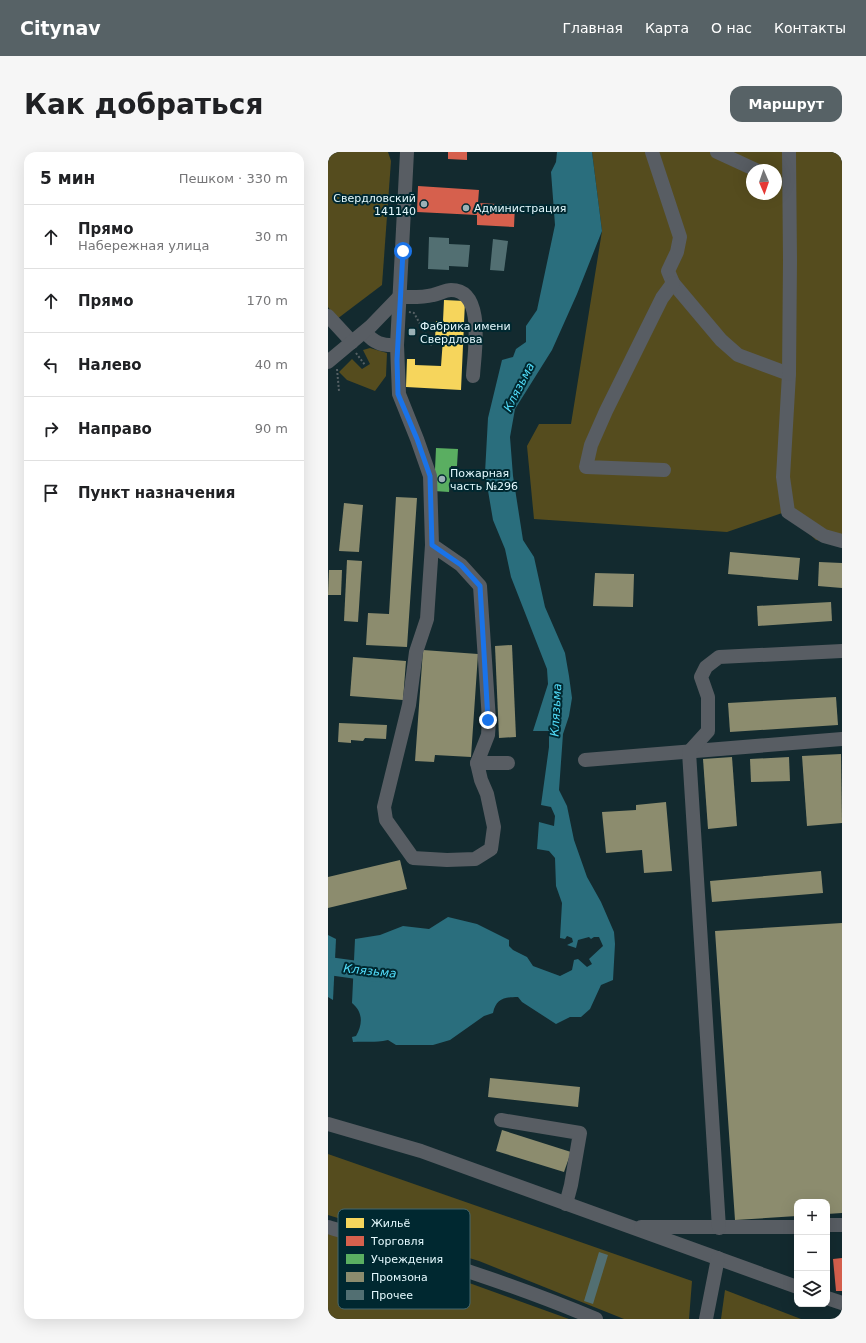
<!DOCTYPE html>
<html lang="ru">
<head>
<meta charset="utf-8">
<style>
	:root { --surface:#fff; --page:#f6f6f6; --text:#202124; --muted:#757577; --line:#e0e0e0; --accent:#576266 }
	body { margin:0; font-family:"DejaVu Sans",sans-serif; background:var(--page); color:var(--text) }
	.controls { position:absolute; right:12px; bottom:12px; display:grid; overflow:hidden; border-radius:8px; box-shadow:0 4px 16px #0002 }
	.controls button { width:36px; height:36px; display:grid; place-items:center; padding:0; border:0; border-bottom:1px solid var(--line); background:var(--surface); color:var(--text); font:20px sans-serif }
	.compass { position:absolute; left:418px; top:12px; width:36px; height:36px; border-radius:50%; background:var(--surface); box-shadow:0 4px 16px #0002; rotate:178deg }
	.stop { position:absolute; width:12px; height:12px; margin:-9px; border:3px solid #1a73e8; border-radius:50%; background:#fff }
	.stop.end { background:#1a73e8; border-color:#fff; box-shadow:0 1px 4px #0008 }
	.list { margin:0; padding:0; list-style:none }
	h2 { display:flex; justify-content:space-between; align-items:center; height:52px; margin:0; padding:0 16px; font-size:17px }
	h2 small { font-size:13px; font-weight:400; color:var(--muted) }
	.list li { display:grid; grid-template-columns:26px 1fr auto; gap:12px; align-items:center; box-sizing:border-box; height:64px; padding:0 16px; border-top:1px solid var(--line) }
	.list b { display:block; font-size:15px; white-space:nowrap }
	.list p { margin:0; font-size:13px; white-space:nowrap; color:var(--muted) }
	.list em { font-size:13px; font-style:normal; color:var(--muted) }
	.icon { flex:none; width:22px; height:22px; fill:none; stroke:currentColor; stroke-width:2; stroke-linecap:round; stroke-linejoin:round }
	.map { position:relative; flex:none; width:514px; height:1167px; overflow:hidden; border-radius:12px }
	header { display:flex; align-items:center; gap:24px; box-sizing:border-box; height:56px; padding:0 20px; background:var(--accent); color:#fff }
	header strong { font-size:19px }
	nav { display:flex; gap:22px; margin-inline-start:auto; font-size:14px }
	.intro { display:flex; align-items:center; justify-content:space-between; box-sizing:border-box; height:96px; padding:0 24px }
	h1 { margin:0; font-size:28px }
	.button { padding:10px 18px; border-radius:12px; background:var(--accent); color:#fff; font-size:14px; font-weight:700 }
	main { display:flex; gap:24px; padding:0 24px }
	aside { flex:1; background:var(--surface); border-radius:12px; box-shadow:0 4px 16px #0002 }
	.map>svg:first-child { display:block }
</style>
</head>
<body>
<header>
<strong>Citynav</strong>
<nav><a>Главная</a><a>Карта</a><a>О нас</a><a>Контакты</a></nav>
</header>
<div class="intro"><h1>Как добраться</h1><a class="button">Маршрут</a></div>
<main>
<aside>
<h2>5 мин<small>Пешком · 330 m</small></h2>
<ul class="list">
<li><svg class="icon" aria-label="ahead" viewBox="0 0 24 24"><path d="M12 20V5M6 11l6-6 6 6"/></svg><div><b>Прямо</b><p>Набережная улица</p></div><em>30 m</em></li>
<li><svg class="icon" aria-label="ahead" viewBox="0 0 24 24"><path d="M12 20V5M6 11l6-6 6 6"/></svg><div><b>Прямо</b></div><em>170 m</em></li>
<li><svg class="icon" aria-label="left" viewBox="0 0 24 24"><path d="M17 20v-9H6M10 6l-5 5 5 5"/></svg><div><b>Налево</b></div><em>40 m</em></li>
<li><svg class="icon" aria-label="right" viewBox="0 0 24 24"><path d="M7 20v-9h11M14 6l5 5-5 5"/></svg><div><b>Направо</b></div><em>90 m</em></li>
<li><svg class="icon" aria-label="arrive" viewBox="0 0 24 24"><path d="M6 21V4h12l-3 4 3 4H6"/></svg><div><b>Пункт назначения</b></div></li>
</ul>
</aside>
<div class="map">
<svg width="514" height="1167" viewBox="0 0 514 1167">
	<rect width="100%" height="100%" fill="#132a2f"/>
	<!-- green -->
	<g fill="#554c1e" fill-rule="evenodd">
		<polygon points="0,0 60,0 63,9 54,133 9,167 0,155"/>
		<path d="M 264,0 L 514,0 L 514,393 L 488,388 L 457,360 L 399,380 L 206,367 L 199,294 L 211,272 L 243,272 L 274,79 ZM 424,18 L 448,18 L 448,42 L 424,42 Z"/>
		<polygon points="42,196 59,201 58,224 47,239 19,228 11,220 24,207 34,217 42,212 35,198"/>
		<polygon points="0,1002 364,1129 361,1167 296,1167 151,1109 0,1063"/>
		<polygon points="0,1080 241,1167 0,1167"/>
		<polygon points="397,1138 473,1167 393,1167"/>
	</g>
	<!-- water -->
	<g fill="#2a6e7d">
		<path d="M 229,0 L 264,0 L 274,79 L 249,142 L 224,198 L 187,257 L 182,285 L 185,324 L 195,388 L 206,405 L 217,455 L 237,501 L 241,524 L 244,546 L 241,564 L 235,582 L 231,638 L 239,654 L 246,688 L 259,725 L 273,750 L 286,780 L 287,792 L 285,828 L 273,833 L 262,857 L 253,865 L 242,865 L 228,872 L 194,850 L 190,845 C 176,845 168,847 165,861 L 156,864 L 122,888 L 105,893 L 68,893 L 60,888 C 46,891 38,889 25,890 L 24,885 L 28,884 C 35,872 35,860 24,851 L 27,787 L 52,783 L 75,774 L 101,777 L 120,765 L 149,772 L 181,788 L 181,794 L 185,798 L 199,805 L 205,814 L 232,824 L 244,818 L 246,808 L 250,807 L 259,815 L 264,812 L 261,807 L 275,794 L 271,785 L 266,785 L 263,787 L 261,785 L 250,788 L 248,796 L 239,793 L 245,790 L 244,786 L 239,784 L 237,787 L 232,786 L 234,751 L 228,734 L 227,706 L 221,699 L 209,697 L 211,670 L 226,674 L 227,664 L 223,655 L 213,653 L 221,595 L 221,579 L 205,579 L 220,532 L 219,517 L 183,425 L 177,397 L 165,368 L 157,321 L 160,266 L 174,208 L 185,205 L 188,197 L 198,190 L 198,174 L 209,158 L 227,73 L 223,20 L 228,10 Z"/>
		<polygon points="0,783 8,787 5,848 0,845"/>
	</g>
	<!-- homes -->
	<polygon fill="#f6d55c" points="116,148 137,149 133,238 78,235 79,207 87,207 87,213 113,214 115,187 107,187 108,169 115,169"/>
	<!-- shops -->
	<g fill="#d6604d">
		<polygon points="120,0 139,0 139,8 120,7"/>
		<polygon points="90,34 151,38 150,51 187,53 186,75 149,73 149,63 89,60"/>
		<polygon points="514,1106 514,1139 508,1139 505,1107"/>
	</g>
	<!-- public -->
	<polygon fill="#5aae61" points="108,296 130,297 129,314 123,314 121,340 106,339"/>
	<!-- industry -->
	<g fill="#8c8c6e">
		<polygon points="68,345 89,346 79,495 38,493 40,461 61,462"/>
		<polygon points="16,351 35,353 31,400 11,399"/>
		<polygon points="402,400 472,406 470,428 400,422"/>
		<polygon points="19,408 34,409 30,470 16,469"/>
		<polygon points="491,410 514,411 514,436 490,434"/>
		<polygon points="1,418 14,418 13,443 0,443"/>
		<polygon points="267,421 306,422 305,455 265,454"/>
		<polygon points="503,450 504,469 430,474 429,454"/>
		<polygon points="184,493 188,585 171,586 167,494"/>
		<polygon points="95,498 150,502 143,605 107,603 106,610 87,609"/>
		<polygon points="25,505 78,509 75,548 22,544"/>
		<polygon points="508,545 510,573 402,580 400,551"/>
		<polygon points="11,571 59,573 58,587 37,586 35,589 23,588 23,591 10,590"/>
		<polygon points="513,602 514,671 479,674 474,604"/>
		<polygon points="404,605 409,674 380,677 375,607"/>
		<polygon points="461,605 462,629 423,630 422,607"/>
		<polygon points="338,650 344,719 316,721 314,698 278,701 274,660 308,658 308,653"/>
		<polygon points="72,708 79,737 0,756 0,725"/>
		<polygon points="493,719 495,741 384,750 382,729"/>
		<polygon points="514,771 514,1061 499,1062 499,1050 469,1050 469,1064 407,1068 387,779"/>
		<polygon points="162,926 252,935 250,955 160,945"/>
		<polygon points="174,978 243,1000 236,1020 168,999"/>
	</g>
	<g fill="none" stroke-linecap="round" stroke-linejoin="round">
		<!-- river -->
		<polyline stroke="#2a6e7d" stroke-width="18" points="0,814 51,821"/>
	</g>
	<!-- building -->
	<g fill="#526f72">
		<polygon points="101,85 121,86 121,92 142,93 140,115 121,114 121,118 100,117"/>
		<polygon points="165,87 180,89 176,119 162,118"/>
		<polygon points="271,1100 280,1103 265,1152 256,1149"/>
	</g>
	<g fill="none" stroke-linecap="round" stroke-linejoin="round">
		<!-- path -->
		<g stroke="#556064" stroke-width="2" stroke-dasharray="2 2" stroke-linecap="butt">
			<polyline points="81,160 86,161 104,194"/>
			<polyline points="28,201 37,213"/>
			<polyline points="9,217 11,239"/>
		</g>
		<!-- minor -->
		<g stroke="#585d63" stroke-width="14">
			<polyline points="79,0 69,193 71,242 89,287 102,324 104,393 99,467 88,500 81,553 56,655 58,668 85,706 119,708 147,707 163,697 166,675 159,642 153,628 149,611 160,583 161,568 152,434 133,413 104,393"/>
			<polyline points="324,0 352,85 349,100 340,119 345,131 393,188 410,203 461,222 455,325 460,360 496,384 514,389"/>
			<polyline points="389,0 428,18"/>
			<polyline points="461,0 462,108 461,222"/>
			<path d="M 71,145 C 83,145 93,146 105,143 C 111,142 117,138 123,138 C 158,138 146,202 145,224"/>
			<polyline points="0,164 24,190"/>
			<path d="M 37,180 C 46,191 54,194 69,193"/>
			<polyline points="0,210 43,174 71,145"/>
			<polyline points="336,318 258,315 263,293 278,259 334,146 345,131"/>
			<polyline points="257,608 514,587"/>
			<polyline points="149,611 180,611"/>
			<polyline points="173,968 252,981 243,1033 238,1052"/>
			<polyline points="0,972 93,999 469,1135"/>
			<polyline points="499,1073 514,1073"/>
			<path d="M 0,1075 C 91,1103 181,1130 268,1167"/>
			<polyline points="313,1075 469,1075"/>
			<polyline points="391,1076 361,600 380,579 380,545 373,525 378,515 391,505 514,499"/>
			<polyline points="499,1146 514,1151"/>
			<polyline points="378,1167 390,1106"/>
		</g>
	</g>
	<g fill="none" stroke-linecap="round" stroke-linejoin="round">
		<!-- route -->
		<polyline stroke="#1a73e8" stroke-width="5" points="75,99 69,208 70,242 89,287 102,324 104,393 133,413 152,434 160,568"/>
	</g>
	<!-- markers -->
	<g fill="#9bb1b6" stroke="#002830" stroke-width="1.5">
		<circle cx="96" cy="52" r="4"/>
		<circle cx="138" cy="56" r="4"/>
		<rect x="80" y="176" width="8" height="8" rx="2"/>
		<circle cx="114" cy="327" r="4"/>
	</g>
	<g text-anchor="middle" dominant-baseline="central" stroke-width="4" stroke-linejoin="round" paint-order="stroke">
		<!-- poi labels -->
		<g font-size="11" fill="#e4f9fe" stroke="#002830" text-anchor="start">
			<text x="88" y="46" text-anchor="end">Свердловский<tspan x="88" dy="13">141140</tspan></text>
			<text x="146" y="56">Администрация</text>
			<text x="92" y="174">Фабрика имени<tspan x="92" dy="13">Свердлова</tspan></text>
			<text x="122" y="321">Пожарная<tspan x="122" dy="13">часть №296</tspan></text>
		</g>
		<!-- water labels -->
		<g font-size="12" font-style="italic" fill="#51dcf9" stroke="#002830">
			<text transform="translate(191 235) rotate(-63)">Клязьма</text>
			<text transform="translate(228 558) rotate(-87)">Клязьма</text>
			<text transform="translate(42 819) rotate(6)">Клязьма</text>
		</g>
	</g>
	<!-- legend -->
	<rect x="10" y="1057" width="132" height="100" rx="6" fill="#002830" stroke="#44676e" stroke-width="1"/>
	<rect x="18" y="1066" width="18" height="10" fill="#f6d55c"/>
	<rect x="18" y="1084" width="18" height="10" fill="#d6604d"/>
	<rect x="18" y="1102" width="18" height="10" fill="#5aae61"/>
	<rect x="18" y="1120" width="18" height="10" fill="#8c8c6e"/>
	<rect x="18" y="1138" width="18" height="10" fill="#526f72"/>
	<g font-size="11" fill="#e4f9fe">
		<text x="43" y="1075">Жильё</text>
		<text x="43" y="1093">Торговля</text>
		<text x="43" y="1111">Учреждения</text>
		<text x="43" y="1129">Промзона</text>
		<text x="43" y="1147">Прочее</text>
	</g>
</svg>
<div class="controls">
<button>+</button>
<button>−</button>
<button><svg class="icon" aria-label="layers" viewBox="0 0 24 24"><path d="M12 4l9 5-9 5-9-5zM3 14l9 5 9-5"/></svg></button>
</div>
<svg class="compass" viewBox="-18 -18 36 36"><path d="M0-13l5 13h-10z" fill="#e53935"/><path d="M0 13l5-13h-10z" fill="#757577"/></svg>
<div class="stop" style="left:75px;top:99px"></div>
<div class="stop end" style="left:160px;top:568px"></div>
</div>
</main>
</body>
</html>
